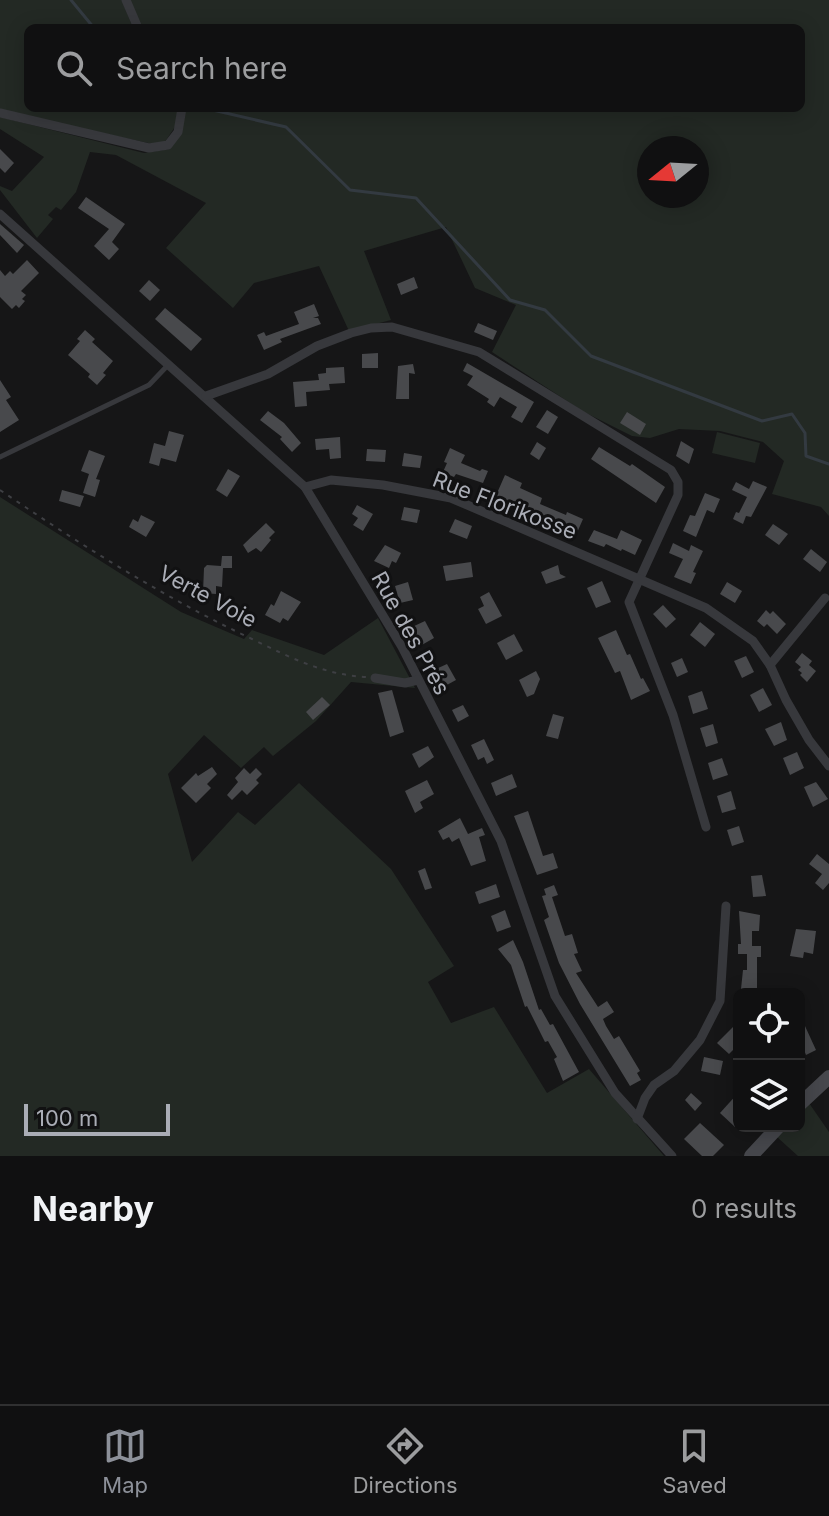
<!DOCTYPE html>
<html lang="en">
<head>
<meta charset="utf-8">
<style>
	:root { --surface:#101011; --page:#1e1e1f; --text:#f1f3f6; --muted:#9c9d9f; --line:#303031; --accent:#8c9099 }
	body { margin:0; font-family:Inter,sans-serif; background:var(--page); color:var(--text) }
	.controls { position:absolute; right:24px; bottom:24px; display:grid; overflow:hidden; border-radius:12px; box-shadow:0 4px 20px #0003 }
	.controls button { width:72px; height:72px; display:grid; place-items:center; padding:0; border:0; border-bottom:2px solid var(--line); background:var(--surface); color:var(--text); font:40px sans-serif }
	.compass { position:absolute; left:637px; top:136px; width:72px; height:72px; border-radius:50%; background:var(--surface); box-shadow:0 4px 20px #0003; rotate:252deg }
	.scale { position:absolute; left:24px; bottom:20px; width:146px; box-sizing:border-box; padding-left:8px; border:4px solid #aaadb6; border-top:0; font-size:22px; line-height:28px; white-space:nowrap; color:#aaadb6; -webkit-text-stroke:6px #111112; paint-order:stroke }
	.list { margin:0; padding:0; list-style:none }
	h2 { display:flex; justify-content:space-between; align-items:center; height:104px; margin:0; padding:0 32px; font-size:34px }
	h2 small { font-size:26px; font-weight:400; color:var(--muted) }
	.icon { flex:none; width:44px; height:44px; fill:none; stroke:currentColor; stroke-width:2; stroke-linecap:round; stroke-linejoin:round }
	.map { position:relative; flex:none; width:829px; height:1156px; overflow:hidden }
	.search { position:absolute; background:var(--surface); box-shadow:0 4px 20px #0003; left:24px; right:24px; top:24px; height:88px; display:flex; align-items:center; gap:20px; box-sizing:border-box; padding:0 28px; border-radius:12px; color:var(--muted); font-size:30px }
	.sheet { height:248px; background:var(--surface) }
	nav { display:flex; justify-content:space-around; align-items:center; box-sizing:border-box; height:112px; border-top:2px solid var(--line); background:var(--surface); font-size:22px; color:var(--muted) }
	nav a { display:grid; justify-items:center; gap:4px }
	nav .on { color:var(--accent) }
	.map>svg:first-child { display:block }
</style>
</head>
<body>
<div class="map">
<svg width="829" height="1156" viewBox="0 0 829 1156">
	<rect width="100%" height="100%" fill="#161617"/>
	<!-- green -->
	<g fill="#232924" fill-rule="evenodd">
		<path d="M 0,0 L 122,0 L 133,28 L 28,28 L 28,108 L 801,108 L 801,28 L 140,28 L 128,0 L 829,0 L 829,516 L 821,507 L 772,494 L 784,461 L 763,442 L 720,431 L 679,429 L 650,438 L 632,436 L 584,412 L 492,352 L 516,305 L 475,288 L 446,227 L 364,251 L 391,320 L 349,331 L 319,266 L 254,283 L 233,308 L 166,248 L 206,203 L 116,155 L 90,152 L 76,192 L 61,210 L 56,207 L 48,215 L 53,219 L 37,238 L 0,190 L 0,186 L 12,191 L 44,157 L 0,129 L 0,117 L 144,153 L 170,149 L 175,127 L 162,146 L 0,111 ZM 649,148 L 697,148 L 697,196 L 649,196 Z"/>
		<polygon points="717,432 760,443 755,463 712,453"/>
		<polygon points="0,497 181,612 244,639 252,630 324,655 378,618 415,688 351,682 316,721 273,756 264,747 241,768 204,735 168,774 192,862 238,812 255,825 299,783 391,869 454,966 428,982 451,1023 494,1007 547,1093 589,1069 664,1156 0,1156"/>
		<polygon points="809,1103 829,1132 829,1156 798,1156 777,1137 787,1126 799,1126 799,1113"/>
	</g>
	<g fill="none" stroke-linecap="round" stroke-linejoin="round">
		<!-- stream -->
		<g stroke="#333a41" stroke-width="3">
			<polyline points="71,0 94,28"/>
			<polyline points="204,108 286,127 350,190 416,198 510,300 545,310 591,356 762,421 792,414 805,433 806,456 829,464"/>
		</g>
	</g>
	<!-- building -->
	<g fill="#48494c">
		<polygon points="0,149 14,163 5,173 0,168"/>
		<polygon points="86,197 125,224 112,242 119,249 109,260 94,246 109,229 78,208"/>
		<polygon points="0,224 24,245 17,253 0,235"/>
		<polygon points="27,260 39,273 21,291 26,295 22,299 25,301 19,308 16,305 12,309 0,297 0,270 5,276 10,271 13,274"/>
		<polygon points="414,277 418,288 401,295 397,284"/>
		<polygon points="149,280 160,290 150,301 139,291"/>
		<polygon points="314,304 319,316 313,318 318,318 321,324 280,339 282,342 264,350 257,335 264,332 266,336 299,324 294,312"/>
		<polygon points="165,308 202,339 191,351 155,319"/>
		<polygon points="478,323 497,331 493,340 474,332"/>
		<polygon points="85,330 95,339 92,342 113,361 103,373 106,375 97,385 88,377 90,374 68,355 80,341 77,339"/>
		<polygon points="378,353 378,368 362,368 362,354"/>
		<polygon points="467,363 534,402 522,423 511,417 517,407 500,397 494,407 487,402 489,399 467,385 473,376 463,371"/>
		<polygon points="413,364 415,374 409,373 409,399 396,399 398,366"/>
		<polygon points="344,367 345,383 329,384 330,390 306,392 307,406 295,407 293,382 319,380 318,374 326,373 326,368"/>
		<polygon points="0,380 11,397 6,400 19,420 0,432"/>
		<polygon points="547,410 558,417 548,434 536,427"/>
		<polygon points="268,411 284,423 301,443 292,452 280,439 282,437 260,420"/>
		<polygon points="627,412 646,424 640,435 620,423"/>
		<polygon points="169,431 184,435 176,462 161,458 159,466 149,463 154,443 165,446"/>
		<polygon points="340,437 341,458 330,459 329,449 316,450 315,439"/>
		<polygon points="681,441 694,449 689,464 676,456"/>
		<polygon points="537,442 546,448 539,460 530,454"/>
		<polygon points="599,447 630,466 632,464 665,487 656,503 591,459"/>
		<polygon points="450,448 465,455 461,463 480,471 482,469 488,471 483,483 456,474 454,477 443,472 447,463 444,462"/>
		<polygon points="367,449 386,450 385,462 366,461"/>
		<polygon points="89,450 105,456 96,479 100,480 95,497 83,493 89,474 81,471"/>
		<polygon points="404,453 422,456 420,468 402,466"/>
		<polygon points="228,469 240,476 227,497 216,490"/>
		<polygon points="505,475 522,483 520,488 542,498 540,504 566,515 567,512 583,519 576,535 494,500"/>
		<polygon points="753,481 767,487 751,517 746,516 743,524 733,519 736,512 739,513 747,497 732,490 736,482 749,489"/>
		<polygon points="62,490 84,496 80,507 59,501"/>
		<polygon points="705,493 720,499 714,513 707,510 696,537 683,531 690,515 695,516"/>
		<polygon points="357,505 373,514 363,531 353,525 358,518 352,514"/>
		<polygon points="404,507 420,510 417,523 401,520"/>
		<polygon points="141,515 155,522 146,537 129,527 133,519 138,522"/>
		<polygon points="455,519 472,526 467,539 449,532"/>
		<polygon points="266,523 275,532 269,538 271,540 261,552 256,548 248,553 243,545"/>
		<polygon points="773,524 788,534 779,545 765,535"/>
		<polygon points="594,530 617,539 621,530 642,540 635,555 622,549 621,551 606,544 604,547 588,541"/>
		<polygon points="673,543 689,551 691,545 703,551 693,572 696,573 691,584 674,577 683,559 669,553"/>
		<polygon points="385,545 401,553 396,563 392,561 389,568 374,561"/>
		<polygon points="811,549 827,562 820,572 803,559"/>
		<polygon points="222,556 232,556 232,568 223,568 222,587 216,586 216,594 203,593 204,568 207,565 221,566"/>
		<polygon points="471,562 473,577 446,581 443,566"/>
		<polygon points="558,565 560,574 566,577 546,584 541,572"/>
		<polygon points="602,581 611,602 596,608 587,588"/>
		<polygon points="408,582 413,600 400,603 395,586"/>
		<polygon points="727,582 742,591 735,603 720,594"/>
		<polygon points="281,591 301,602 288,621 283,618 280,623 265,615 271,604 274,606"/>
		<polygon points="489,592 502,616 486,624 478,609 484,606 480,597"/>
		<polygon points="663,605 676,619 666,628 653,614"/>
		<polygon points="766,610 770,614 773,611 786,624 777,634 767,624 764,627 757,621"/>
		<polygon points="425,621 434,638 420,646 412,627"/>
		<polygon points="700,622 715,634 705,647 690,635"/>
		<polygon points="616,630 627,655 630,654 641,679 643,678 650,691 631,700 620,671 615,673 598,638"/>
		<polygon points="514,634 523,651 506,660 497,643"/>
		<polygon points="802,653 812,661 809,665 816,671 807,682 800,675 802,673 798,670 801,667 795,662"/>
		<polygon points="746,656 754,672 742,678 734,661"/>
		<polygon points="682,658 688,672 677,677 671,663"/>
		<polygon points="447,664 456,680 445,686 436,669"/>
		<polygon points="536,671 540,679 534,694 527,697 519,680"/>
		<polygon points="763,688 772,705 759,712 750,695"/>
		<polygon points="392,690 404,732 390,737 378,693"/>
		<polygon points="702,691 708,709 693,714 688,696"/>
		<polygon points="322,697 330,705 313,720 306,712"/>
		<polygon points="463,705 469,716 458,722 452,710"/>
		<polygon points="553,714 564,717 558,739 546,736"/>
		<polygon points="781,722 787,740 774,746 765,729"/>
		<polygon points="713,724 718,743 706,747 700,728"/>
		<polygon points="484,739 494,760 487,764 484,757 478,760 471,745"/>
		<polygon points="428,746 434,757 419,768 412,754"/>
		<polygon points="797,752 804,768 790,775 783,758"/>
		<polygon points="722,758 728,775 713,780 708,763"/>
		<polygon points="212,767 217,774 207,784 211,788 196,803 181,788 196,773 198,776"/>
		<polygon points="244,768 250,774 256,768 262,774 256,780 259,783 247,795 242,790 232,800 227,795 238,782 235,778"/>
		<polygon points="512,774 517,787 496,796 491,783"/>
		<polygon points="427,780 434,794 420,802 423,808 415,813 405,791"/>
		<polygon points="816,782 828,799 813,807 804,787"/>
		<polygon points="731,791 736,809 722,813 717,796"/>
		<polygon points="528,811 543,856 553,853 558,868 537,875 514,816"/>
		<polygon points="460,818 468,834 482,828 485,835 479,837 486,861 471,866 459,838 452,842 449,837 443,840 438,831"/>
		<polygon points="739,826 744,842 732,846 727,830"/>
		<polygon points="817,854 829,864 829,883 823,890 815,883 822,874 809,864"/>
		<polygon points="425,868 432,888 425,890 418,871"/>
		<polygon points="762,875 766,896 753,897 751,876"/>
		<polygon points="496,884 500,897 479,904 475,892"/>
		<polygon points="554,885 558,895 552,897 565,936 572,934 578,953 574,954 582,971 576,973 598,1007 607,1001 614,1012 603,1019 606,1026 614,1039 619,1036 640,1071 637,1073 641,1080 630,1086 580,1004 559,963 544,920 549,917 542,896 546,895 544,889"/>
		<polygon points="505,910 511,927 497,932 491,916"/>
		<polygon points="739,911 760,915 759,931 752,931 752,946 761,946 761,957 757,957 757,989 741,989 743,970 747,970 747,954 738,954 738,944 741,944"/>
		<polygon points="796,929 816,931 813,954 804,952 803,958 790,956"/>
		<polygon points="513,940 523,962 539,1010 541,1009 550,1025 553,1024 579,1072 563,1081 554,1059 557,1057 548,1041 545,1042 527,1006 525,1007 511,965 498,949"/>
		<polygon points="805,1026 816,1050 806,1055 802,1045 799,1046 799,1028"/>
		<polygon points="733,1027 739,1033 739,1044 729,1054 717,1043"/>
		<polygon points="704,1057 723,1061 720,1075 701,1071"/>
		<polygon points="739,1092 739,1123 735,1127 720,1113"/>
		<polygon points="691,1093 702,1103 695,1111 685,1100"/>
		<polygon points="700,1123 724,1145 713,1156 702,1156 684,1139"/>
	</g>
	<g fill="none" stroke-linecap="round" stroke-linejoin="round">
		<!-- path -->
		<path stroke="#3e3f43" stroke-width="2" stroke-dasharray="4 6" stroke-linecap="butt" d="M 0,490 C 81,545 163,597 252,639 C 289,657 324,675 366,677"/>
		<!-- service -->
		<polyline stroke="#37383c" stroke-width="5" points="0,457 149,385 169,364"/>
		<!-- minor -->
		<g stroke="#37383c" stroke-width="9">
			<polyline points="126,0 138,28"/>
			<polyline points="0,113 149,148 168,145 178,132 182,108"/>
			<polyline points="0,214 305,487 402,647 501,841 555,996 615,1093 672,1156"/>
			<polyline points="206,396 268,374 317,346 351,333 371,328 392,327 479,352 671,470 678,482 678,495 629,602 673,715 706,827"/>
			<polyline points="305,487 331,480 383,485 451,498 706,608 753,641 770,665 786,700 809,740 829,766"/>
			<polyline points="770,665 825,598"/>
			<polyline points="375,678 405,683 418,680"/>
			<polyline points="637,1119 645,1098 654,1085 674,1071 700,1040 720,1001 726,906"/>
		</g>
		<!-- secondary -->
		<g stroke="#46474c" stroke-width="14">
			<polyline points="799,1105 829,1077"/>
			<polyline points="751,1156 779,1126"/>
		</g>
	</g>
	<g text-anchor="middle" dominant-baseline="central" stroke-width="6" stroke-linejoin="round" paint-order="stroke">
		<!-- street labels -->
		<g font-size="22" fill="#aaadb6" stroke="#111112">
			<text transform="translate(505 505) rotate(21)">Rue Florikosse</text>
			<text transform="translate(208 596) rotate(28)">Verte Voie</text>
			<text transform="translate(411 633) rotate(61)">Rue des Prés</text>
		</g>
	</g>
</svg>
<div class="controls">
<button><svg class="icon" aria-label="locate" viewBox="0 0 24 24"><circle cx="12" cy="12" r="6"/><path d="M12 2v4M12 18v4M2 12h4M18 12h4"/></svg></button>
<button><svg class="icon" aria-label="layers" viewBox="0 0 24 24"><path d="M12 4l9 5-9 5-9-5zM3 14l9 5 9-5"/></svg></button>
</div>
<svg class="compass" viewBox="-18 -18 36 36"><path d="M0-13l5 13h-10z" fill="#e53935"/><path d="M0 13l5-13h-10z" fill="#9c9d9f"/></svg>
<div class="scale">100 m</div>
<div class="search"><svg class="icon" aria-label="search" viewBox="0 0 24 24"><circle cx="10" cy="10" r="6"/><path d="M15 15l6 6"/></svg>Search here</div>
</div>
<section class="sheet">
<h2>Nearby<small>0 results</small></h2>
<ul class="list">
</ul>
</section>
<nav>
<a class="on"><svg class="icon" aria-label="map" viewBox="0 0 24 24"><path d="M3 6l6-2 6 2 6-2v14l-6 2-6-2-6 2zM9 4v14M15 6v14"/></svg>Map</a>
<a><svg class="icon" aria-label="directions" viewBox="0 0 24 24"><path d="M12 3l9 9-9 9-9-9zM9 14v-3h6M13 9l2 2-2 2"/></svg>Directions</a>
<a><svg class="icon" aria-label="saved" viewBox="0 0 24 24"><path d="M7 4h10v16l-5-4-5 4z"/></svg>Saved</a>
</nav>
</body>
</html>
